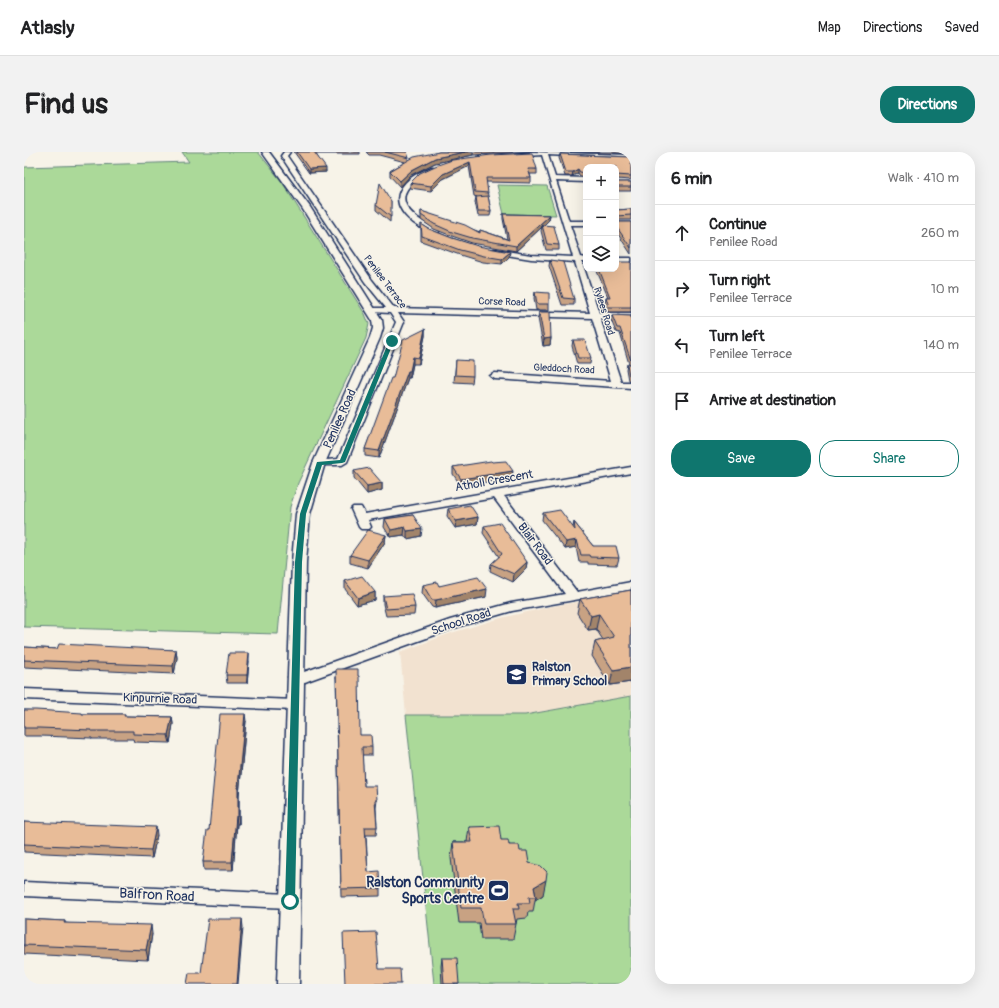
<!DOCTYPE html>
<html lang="en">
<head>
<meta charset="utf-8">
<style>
	:root { --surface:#fff; --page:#f2f2f2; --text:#202124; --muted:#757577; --line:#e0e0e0; --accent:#0f766e }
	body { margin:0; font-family:Pangolin,sans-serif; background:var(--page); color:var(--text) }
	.controls { position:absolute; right:12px; top:12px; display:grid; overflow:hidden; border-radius:8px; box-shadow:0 4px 16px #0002 }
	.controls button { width:36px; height:36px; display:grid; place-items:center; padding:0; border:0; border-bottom:1px solid var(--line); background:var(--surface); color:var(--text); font:20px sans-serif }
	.stop { position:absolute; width:12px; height:12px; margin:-9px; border:3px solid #0f766e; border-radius:50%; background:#fff }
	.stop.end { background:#0f766e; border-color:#fff; box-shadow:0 1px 4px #0008 }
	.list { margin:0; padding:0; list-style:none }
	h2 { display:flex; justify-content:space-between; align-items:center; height:52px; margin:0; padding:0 16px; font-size:17px }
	h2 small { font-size:13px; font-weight:400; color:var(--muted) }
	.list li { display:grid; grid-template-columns:26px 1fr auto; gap:12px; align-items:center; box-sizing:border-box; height:56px; padding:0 16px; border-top:1px solid var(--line) }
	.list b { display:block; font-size:15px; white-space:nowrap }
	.list p { margin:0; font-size:13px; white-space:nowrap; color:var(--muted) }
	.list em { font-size:13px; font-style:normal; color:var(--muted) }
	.actions { display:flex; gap:8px; padding:12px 16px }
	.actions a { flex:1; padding:9px 0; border:1px solid var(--accent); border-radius:16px; text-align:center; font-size:14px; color:var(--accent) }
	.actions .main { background:var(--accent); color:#fff }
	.icon { flex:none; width:22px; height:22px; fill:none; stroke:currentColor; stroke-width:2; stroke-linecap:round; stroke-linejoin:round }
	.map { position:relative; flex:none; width:607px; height:832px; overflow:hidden; border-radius:16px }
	header { display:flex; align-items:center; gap:24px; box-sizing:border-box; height:56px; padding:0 20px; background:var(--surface); border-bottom:1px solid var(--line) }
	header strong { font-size:19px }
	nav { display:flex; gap:22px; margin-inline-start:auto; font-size:14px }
	.intro { display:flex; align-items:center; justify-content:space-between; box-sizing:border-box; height:96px; padding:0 24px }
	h1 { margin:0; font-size:28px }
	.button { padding:10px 18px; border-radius:16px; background:var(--accent); color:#fff; font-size:14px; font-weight:700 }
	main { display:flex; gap:24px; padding:0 24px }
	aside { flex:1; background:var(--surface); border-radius:16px; box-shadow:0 4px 16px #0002 }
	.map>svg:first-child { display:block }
</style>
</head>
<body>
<header>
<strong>Atlasly</strong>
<nav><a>Map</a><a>Directions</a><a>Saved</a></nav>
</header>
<div class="intro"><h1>Find us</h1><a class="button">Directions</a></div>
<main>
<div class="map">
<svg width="607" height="832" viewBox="0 0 607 832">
	<rect width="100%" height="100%" fill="#f7f3e8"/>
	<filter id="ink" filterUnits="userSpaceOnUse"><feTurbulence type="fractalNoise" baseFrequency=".025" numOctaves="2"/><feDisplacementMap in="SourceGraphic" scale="8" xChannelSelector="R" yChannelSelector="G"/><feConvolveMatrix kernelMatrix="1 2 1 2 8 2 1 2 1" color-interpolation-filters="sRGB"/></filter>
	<g filter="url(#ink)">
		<!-- built -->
		<polygon fill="#f2e2d0" points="607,441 607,544 501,563 382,563 376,500 427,481 477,466 529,454"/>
		<!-- green -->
		<g fill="#abd999" stroke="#63847c">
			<polygon points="158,0 234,0 258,30 341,162 345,172 342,186 274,331 266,355 254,482 0,475 0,15 165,10"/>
			<polygon points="473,33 523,34 532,63 480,62"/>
			<polygon points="607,544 607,832 410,832 382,563 501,563"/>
		</g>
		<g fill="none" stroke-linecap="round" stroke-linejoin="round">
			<defs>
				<g id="minor">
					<polygon points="260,0 266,0 263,4 348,128 370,156 566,161 551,110 507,107 470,101 466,99 470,97 507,103 549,105 518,3 457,7 454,5 457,3 507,0 607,3 607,7 524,3 531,25 562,26 562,30 532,29 545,69 562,69 562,73 546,73 557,105 562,106 562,110 558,110 575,161 607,161 607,167 576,166 597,230 607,230 607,236 471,227 466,224 471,221 587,229 568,166 374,161 380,170 323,310 318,313 291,313 290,311 291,309 314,307 372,170 366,161 348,160 344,158 348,156 362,156 341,130 257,4"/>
					<path d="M 408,15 L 413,16 C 406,22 397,25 389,31 C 365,51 397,70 414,78 L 415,80 L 411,82 C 395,77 367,59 376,39 C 382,26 396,20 408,15 Z"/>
					<rect x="592" y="106" width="15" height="4"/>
					<polygon points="607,315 607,321 480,344 553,440 607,430 607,438 488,459 436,474 286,528 281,530 266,528 264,525 266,522 280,520 426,468 487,451 541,442 470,346 344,368 347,375 345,377 337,377 335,375 327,357 329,355 337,355 341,362"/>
					<polygon points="0,537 271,548 276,549 278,553 276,557 271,558 0,547"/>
					<polygon points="0,730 266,742 272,744 274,749 272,754 266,756 0,744"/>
				</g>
				<polygon id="tertiary" points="238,0 245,0 286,55 358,168 359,176 356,186 301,311 286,362 282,410 275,832 253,832 268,410 272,362 289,311 346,186 349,176 348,168 278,56"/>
			</defs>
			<!-- minor casing -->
			<use href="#minor" stroke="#1b2f5e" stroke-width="3"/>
			<!-- tertiary casing -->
			<use href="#tertiary" stroke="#1b2f5e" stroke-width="3"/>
			<!-- minor -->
			<use href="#minor" fill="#f7f3e8" fill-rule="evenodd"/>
			<!-- tertiary -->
			<use href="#tertiary" fill="#f7f3e8" fill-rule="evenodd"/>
		</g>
		<!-- wall -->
		<g fill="#c8a283" stroke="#1b2f5e">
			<polygon points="270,0 336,0 336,2 292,2 302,20 285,21"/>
			<polygon points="342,0 383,0 384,8 415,0 506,0 449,3 411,11 387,23 376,35 366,24 366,19 381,10 355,3 345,3"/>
			<polygon points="541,0 607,0 607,2"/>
			<polygon points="536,2 607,5 607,28 592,27 593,30 607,30 607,39 592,39 592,15 562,15 562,25 556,24 554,21 548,24 541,24 535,6"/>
			<polygon points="428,8 513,17 513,22 506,22 507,26 507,31 462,30 464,44 467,59 466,64 454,64 451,50 452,45 453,45 450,44 445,14 419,27 407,39 386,36 386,31"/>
			<polygon points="562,27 562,34 560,31 561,28"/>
			<polygon points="367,49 366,70 352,58 352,53"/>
			<polygon points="607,57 607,68 592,68 592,58"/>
			<polygon points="397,59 456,80 456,78 483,87 479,67 479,62 526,63 525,68 519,73 535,93 535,98 522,98 517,79 518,75 492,99 448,91 428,84 410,77 397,68"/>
			<polygon points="592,70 607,70 607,102 592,79"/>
			<polygon points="397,72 405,77 428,86 485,105 478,112 459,110 436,103 397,89"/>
			<polygon points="526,108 550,147 550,153 538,153 525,114"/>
			<polygon points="607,110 607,160 584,160 581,150 582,145 584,145 572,117 592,117"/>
			<polygon points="511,140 525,152 525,158 512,158 510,146"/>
			<polygon points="515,160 527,186 526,193 519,194 514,166"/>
			<polygon points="588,163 607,164 607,229 604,228 602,217 603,212 605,212 596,181 592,180 587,168"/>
			<polygon points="401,177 401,184 395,212 389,212 386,226 384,226 355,306 341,304 341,297 369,226"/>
			<polygon points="549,188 567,206 566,212 553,212 548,194"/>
			<polygon points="432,208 449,224 448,231 430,230"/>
			<polygon points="468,310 488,326 437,334 429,322 429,315"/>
			<polygon points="330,319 358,331 358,338 343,342 330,326"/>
			<polygon points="424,357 454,365 453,372 431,376 423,364"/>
			<polygon points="519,361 549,375 550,370 569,394 595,406 593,413 564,412 564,410 555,410 552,395 541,397 518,368"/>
			<polygon points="389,363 397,384 383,387 380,383 366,385 360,375 361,367"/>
			<polygon points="460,374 503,410 502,417 489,430 466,419 467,412 475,405 459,381"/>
			<polygon points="362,383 361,390 344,416 326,411 326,403"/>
			<polygon points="321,429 351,440 351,448 333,453 321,437"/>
			<polygon points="399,433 415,434 462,445 411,456 408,455 398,441"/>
			<polygon points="607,438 607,530 586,533 568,504 571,490 579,488 572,477 564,478 553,461 556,447"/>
			<polygon points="359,444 391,455 390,463 362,464 359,452"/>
			<polygon points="0,495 33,497 152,498 153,506 150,522 0,515"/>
			<polygon points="225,509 223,531 203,531 202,523"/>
			<polygon points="312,525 336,583 348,595 348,603 338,603 340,634 353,648 352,656 353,675 352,683 342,683 344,720 356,736 356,744 317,745"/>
			<polygon points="0,558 59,562 101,562 101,564 148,565 149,572 146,591 110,590 109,587 68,587 68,586 17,584 0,584"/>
			<polygon points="222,569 215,643 215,672 213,672 209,718 180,718 179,710 185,678"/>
			<polygon points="0,670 133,683 128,706 0,700"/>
			<polygon points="445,675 477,688 496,699 505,711 519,743 511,748 509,760 504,760 503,766 493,767 489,787 457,787 455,771 435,771 427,706 429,690 443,690"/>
			<polygon points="0,767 41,769 41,771 128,782 124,808 0,802"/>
			<polygon points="418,806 435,832 418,832 417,814"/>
		</g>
		<!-- shaded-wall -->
		<g fill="#a2846a" stroke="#1b2f5e">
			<polygon points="441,0 449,0 449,3 411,11 387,23 376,35 376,29 388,18 411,6"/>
			<polygon points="446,10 445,14 419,27 407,39 407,34 419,22"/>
			<polygon points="302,16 302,20 285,21 285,17"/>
			<polygon points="554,17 554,21 548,24 549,20"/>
			<polygon points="526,63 525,68 518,75 518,73 518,75 492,99 492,94"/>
			<polygon points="486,100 485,105 478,112 478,107"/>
			<polygon points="401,177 401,184 395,212 395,206"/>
			<polygon points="527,186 526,193 519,194 520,187"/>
			<polygon points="389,205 389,212 386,226 386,219"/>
			<polygon points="384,219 384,226 355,306 355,299"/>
			<polygon points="489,319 488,326 437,334 437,327"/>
			<polygon points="358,331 358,338 343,342 343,334"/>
			<polygon points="454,365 453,372 431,376 432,369"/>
			<polygon points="381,375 380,383 366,385 367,378"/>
			<polygon points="398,377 397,384 383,387 383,379"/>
			<polygon points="362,383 361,390 344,416 344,408"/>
			<polygon points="553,388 552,395 541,397 542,390"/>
			<polygon points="503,410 502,417 489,430 490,422"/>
			<polygon points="463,437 462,445 411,456 412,448"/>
			<polygon points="351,440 351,448 333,453 334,446"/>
			<polygon points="575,462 572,477 564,478 567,464"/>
			<polygon points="152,498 153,506 150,522 149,514"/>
			<polygon points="225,501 225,509 223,531 223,523"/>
			<polygon points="607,515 607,530 586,533 589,518"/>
			<polygon points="221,562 222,569 215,643 215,672 214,664 214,635"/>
			<polygon points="148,565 149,572 146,591 144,583"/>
			<polygon points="212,664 213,672 209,718 208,710"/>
			<polygon points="132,675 133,683 128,706 127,698"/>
			<polygon points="522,728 519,743 511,748 512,745 510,735"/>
			<polygon points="218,767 219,775 214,832 213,832"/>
			<polygon points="127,773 128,782 124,808 122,798"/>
		</g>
		<!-- building -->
		<g fill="#e8bc98" stroke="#1b2f5e">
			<polygon points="273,0 290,0 302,16 285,17"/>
			<polygon points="361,0 383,0 385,6"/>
			<polygon points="415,0 441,0 411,6 388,18 376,29 366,19 390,5"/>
			<polygon points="508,1 513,17 504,17 507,26 462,26 464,41 451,40 446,10 419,22 407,34 386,31 396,21 411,14 428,8 467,3"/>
			<polygon points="536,2 607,5 607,24 592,23 592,15 562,15 562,21 556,20 554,17 549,20 542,20"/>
			<polygon points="592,26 593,30 607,30 607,35 592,35"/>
			<polygon points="356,31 367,49 367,65 352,53"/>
			<polygon points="464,44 467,59 454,59 452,45"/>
			<polygon points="607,57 607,63 592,64 592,58"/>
			<polygon points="397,59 441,73 456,81 456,78 485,88 479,62 526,63 492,94 448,86 428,80 410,72 397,63"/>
			<polygon points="592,70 607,70 607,96 592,74"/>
			<polygon points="397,72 405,77 428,86 454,94 486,100 478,107 460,104 436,98 398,84"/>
			<polygon points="518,73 530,74 535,93 523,92"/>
			<polygon points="526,108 539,110 550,147 539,146"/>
			<polygon points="592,110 607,110 607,155 585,155 582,145 586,145 575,117 592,117"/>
			<polygon points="511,140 525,141 525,152 513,152"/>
			<polygon points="515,160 526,160 527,186 520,187"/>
			<polygon points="588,163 607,164 607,209 596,176 593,176"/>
			<polygon points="401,177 395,206 389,205 386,219 384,219 355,299 341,297 367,226 369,226 379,188"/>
			<polygon points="549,188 561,188 567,206 554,206"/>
			<polygon points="432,208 449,209 449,224 431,223"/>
			<polygon points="603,212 607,212 607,224 605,223"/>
			<polygon points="467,309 468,310 482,309 489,319 437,327 429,315"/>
			<polygon points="345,316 358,331 343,334 330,319"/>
			<polygon points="446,353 454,365 432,369 424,357"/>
			<polygon points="536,358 551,378 550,370 569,394 592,394 595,406 566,405 565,403 557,403 553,388 542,390 519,361"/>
			<polygon points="389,363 398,377 383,379 381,375 367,378 361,367"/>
			<polygon points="476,371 503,410 490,422 467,412 478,402 460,374"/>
			<polygon points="344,378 362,383 344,408 326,403"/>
			<polygon points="338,424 351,440 334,446 321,429"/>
			<polygon points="454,425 463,437 412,448 408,448 399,433 413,430 415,434"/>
			<polygon points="607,438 607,515 589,518 571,490 590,485 575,462 567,464 556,447"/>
			<polygon points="388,442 391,455 362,457 359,444"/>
			<polygon points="35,492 152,498 149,514 0,508 0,495 33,497"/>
			<polygon points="205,501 225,501 223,523 202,523"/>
			<polygon points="312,517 334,517 334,524 335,524 336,583 347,583 348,595 338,595 340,634 352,634 353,648 351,648 353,675 341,675 344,720 355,719 356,736 317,737"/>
			<polygon points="0,558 12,558 58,561 58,562 101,562 100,564 148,565 144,583 109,582 109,579 67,579 67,578 15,576 0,576"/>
			<polygon points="196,562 221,562 214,635 214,664 212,664 208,710 179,710 183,678 185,678"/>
			<polygon points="0,670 132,675 127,698 0,692"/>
			<polygon points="475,674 477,688 484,688 485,693 495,693 496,699 503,699 505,711 517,714 523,720 522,728 510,735 512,745 505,745 506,751 494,751 495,757 489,757 492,772 460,772 457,756 437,756 429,690 448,690 445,675"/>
			<polygon points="0,767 41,769 40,771 127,773 122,798 0,793"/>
			<polygon points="184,767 218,767 213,832 163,832 165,821 177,821"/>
			<polygon points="352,780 355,817 376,817 377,832 321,832 319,781"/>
			<polygon points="418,806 433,806 435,832 420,832"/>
		</g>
	</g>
	<!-- route -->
	<polygon fill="#0f766e" points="368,188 370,189 321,310 318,311 298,313 282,362 278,410 271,749 269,751 263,751 261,749 271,410 276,362 293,310 316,308 365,189"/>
	<!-- icons -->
	<defs>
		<symbol id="school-square" viewBox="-11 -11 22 22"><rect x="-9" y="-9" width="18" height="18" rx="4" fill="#1b2f5e" stroke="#f7f3e8"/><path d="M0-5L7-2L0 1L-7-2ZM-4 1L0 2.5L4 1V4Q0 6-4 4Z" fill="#fff"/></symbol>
		<symbol id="stadium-square" viewBox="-11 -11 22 22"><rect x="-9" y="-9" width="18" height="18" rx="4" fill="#1b2f5e" stroke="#f7f3e8"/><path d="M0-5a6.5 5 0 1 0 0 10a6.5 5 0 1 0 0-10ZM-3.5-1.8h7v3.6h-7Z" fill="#fff"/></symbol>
	</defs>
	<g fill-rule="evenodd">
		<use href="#school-square" x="480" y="510" width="25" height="25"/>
		<use href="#stadium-square" x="462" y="726" width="25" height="25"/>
	</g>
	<g text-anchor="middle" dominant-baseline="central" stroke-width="3" stroke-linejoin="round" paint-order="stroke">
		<!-- far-street labels -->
		<g font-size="10" fill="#1b2f5e" stroke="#f7f3e8">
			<text transform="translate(361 130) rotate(53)">Penilee Terrace</text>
			<text transform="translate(478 150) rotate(2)">Corse Road</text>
			<text transform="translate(580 159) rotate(73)">Rylees Road</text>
			<text transform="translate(540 217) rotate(3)">Gleddoch Road</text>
		</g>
		<!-- street labels -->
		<g font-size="12" fill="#1b2f5e" stroke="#f7f3e8">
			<text transform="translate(316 267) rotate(-66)">Penilee Road</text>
			<text transform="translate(470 329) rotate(-10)">Atholl Crescent</text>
			<text transform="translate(511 392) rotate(53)">Blair Road</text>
			<text transform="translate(437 470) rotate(-18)">School Road</text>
			<text transform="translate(136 547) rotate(2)">Kinpurnie Road</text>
		</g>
		<!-- poi labels -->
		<g font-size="12" font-weight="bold" fill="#1b2f5e" stroke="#f7f3e8" text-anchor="start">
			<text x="508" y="515">Ralston<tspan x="508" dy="14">Primary School</tspan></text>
		</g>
		<!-- near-poi labels -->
		<g font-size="14" font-weight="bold" fill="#1b2f5e" stroke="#f7f3e8" text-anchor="end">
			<text x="460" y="730">Ralston Community<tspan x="460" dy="16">Sports Centre</tspan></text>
		</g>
		<!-- near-street labels -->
		<g font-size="14" fill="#1b2f5e" stroke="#f7f3e8">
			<text transform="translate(133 743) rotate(3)">Balfron Road</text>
		</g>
	</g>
</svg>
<div class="controls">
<button>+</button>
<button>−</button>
<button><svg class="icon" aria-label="layers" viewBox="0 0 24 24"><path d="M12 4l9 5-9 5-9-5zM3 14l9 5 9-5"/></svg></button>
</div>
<div class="stop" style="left:266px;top:749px"></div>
<div class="stop end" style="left:368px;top:189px"></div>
</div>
<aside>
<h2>6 min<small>Walk · 410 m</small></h2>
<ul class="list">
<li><svg class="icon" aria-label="ahead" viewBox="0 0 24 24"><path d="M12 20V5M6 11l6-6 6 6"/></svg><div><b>Continue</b><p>Penilee Road</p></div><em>260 m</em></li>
<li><svg class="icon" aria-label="right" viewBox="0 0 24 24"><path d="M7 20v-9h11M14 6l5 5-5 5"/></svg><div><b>Turn right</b><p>Penilee Terrace</p></div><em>10 m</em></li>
<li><svg class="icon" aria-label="left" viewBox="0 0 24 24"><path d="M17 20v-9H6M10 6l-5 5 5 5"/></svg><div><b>Turn left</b><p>Penilee Terrace</p></div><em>140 m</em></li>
<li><svg class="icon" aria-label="arrive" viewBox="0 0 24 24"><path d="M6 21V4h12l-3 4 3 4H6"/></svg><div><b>Arrive at destination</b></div></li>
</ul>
<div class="actions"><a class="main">Save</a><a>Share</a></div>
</aside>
</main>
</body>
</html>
